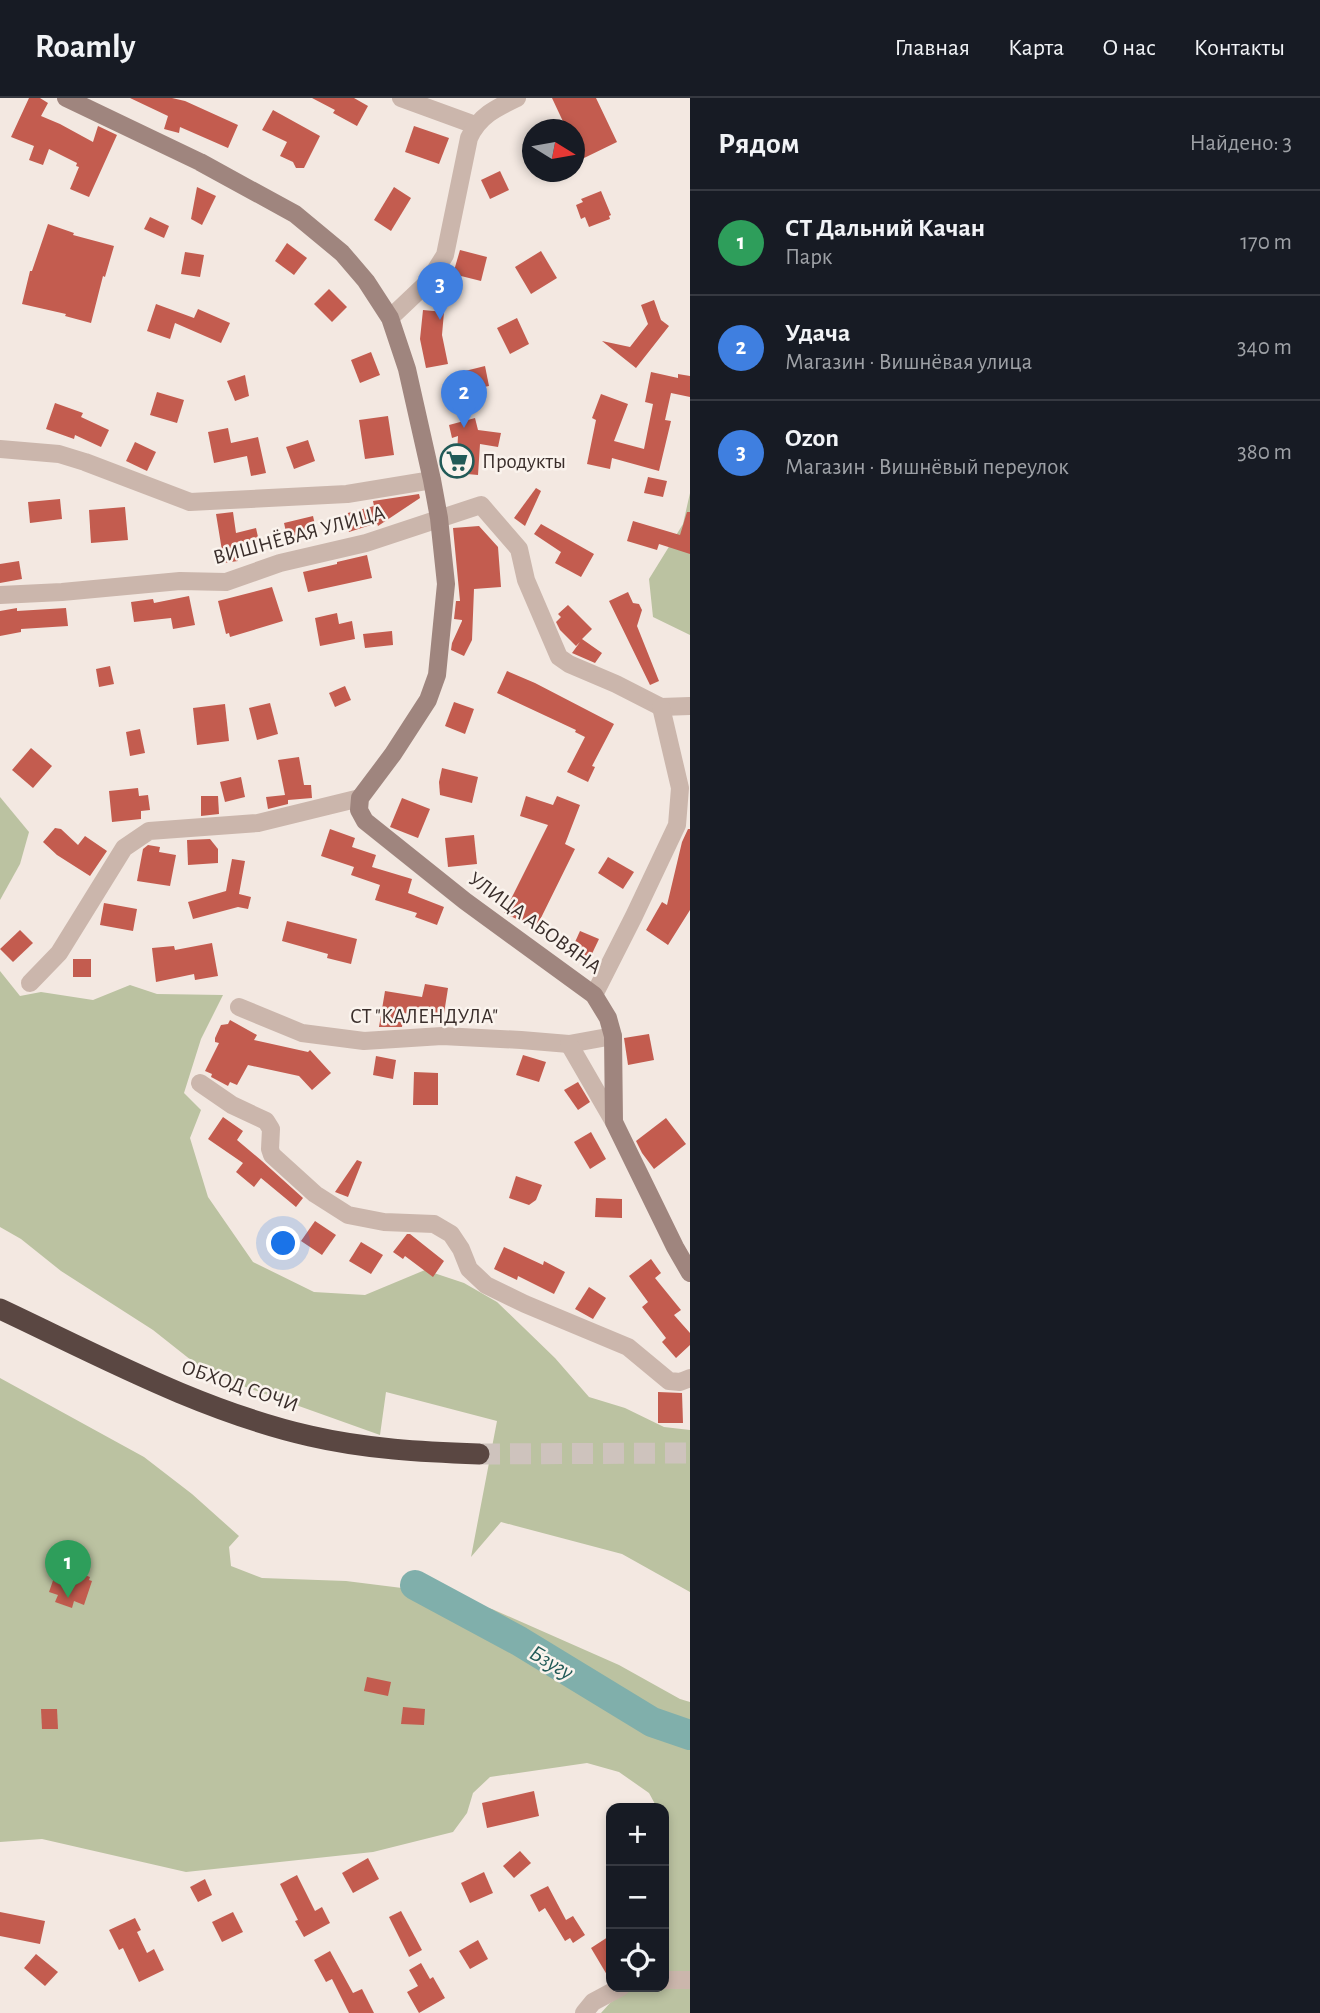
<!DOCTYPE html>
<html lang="ru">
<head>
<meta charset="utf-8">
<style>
	:root { --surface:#171b24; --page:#242831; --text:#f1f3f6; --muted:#9ea1a6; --line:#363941; --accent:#2563eb }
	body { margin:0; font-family:"Alegreya Sans",sans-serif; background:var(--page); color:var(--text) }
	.controls { position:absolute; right:21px; bottom:21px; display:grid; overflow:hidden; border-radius:14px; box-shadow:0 4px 10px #0003 }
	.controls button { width:63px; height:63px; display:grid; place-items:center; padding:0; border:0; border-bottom:2px solid var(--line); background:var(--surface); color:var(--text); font:35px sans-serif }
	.compass { position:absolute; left:522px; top:21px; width:63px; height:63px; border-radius:50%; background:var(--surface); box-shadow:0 4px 10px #0003; rotate:101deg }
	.you { position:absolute; left:284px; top:1146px; width:24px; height:24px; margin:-18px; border:5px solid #fff; border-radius:50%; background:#1a73e8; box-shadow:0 0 0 10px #1a73e833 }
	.badge { display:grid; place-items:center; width:46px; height:46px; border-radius:50%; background:var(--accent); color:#fff; font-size:23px; font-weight:700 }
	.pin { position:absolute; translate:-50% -58px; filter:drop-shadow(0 2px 4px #0008) }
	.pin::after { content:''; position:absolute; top:37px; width:24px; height:21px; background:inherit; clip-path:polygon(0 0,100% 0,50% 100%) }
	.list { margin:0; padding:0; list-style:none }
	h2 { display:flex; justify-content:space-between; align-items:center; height:91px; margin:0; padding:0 28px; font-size:30px }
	h2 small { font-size:23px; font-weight:400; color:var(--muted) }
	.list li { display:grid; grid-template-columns:46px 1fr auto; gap:21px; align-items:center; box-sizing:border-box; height:105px; padding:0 28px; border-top:2px solid var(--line) }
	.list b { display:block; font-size:26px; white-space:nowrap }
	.list p { margin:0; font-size:23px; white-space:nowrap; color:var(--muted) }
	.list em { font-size:23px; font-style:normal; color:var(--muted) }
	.icon { flex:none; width:38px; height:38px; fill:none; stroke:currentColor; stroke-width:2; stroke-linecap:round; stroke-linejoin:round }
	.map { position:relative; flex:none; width:690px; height:1915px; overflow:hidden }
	header { display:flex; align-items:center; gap:42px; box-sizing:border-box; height:98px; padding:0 35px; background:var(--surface); border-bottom:2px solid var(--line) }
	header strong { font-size:33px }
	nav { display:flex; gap:38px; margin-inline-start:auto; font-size:24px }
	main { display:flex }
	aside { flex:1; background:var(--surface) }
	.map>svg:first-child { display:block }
</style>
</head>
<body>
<header>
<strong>Roamly</strong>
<nav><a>Главная</a><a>Карта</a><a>О нас</a><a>Контакты</a></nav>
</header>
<main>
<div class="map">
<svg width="690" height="1915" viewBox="0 0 690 1915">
	<rect width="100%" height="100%" fill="#f3e8e1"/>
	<!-- green -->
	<g fill="#bbc2a1">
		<polygon points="690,395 690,537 653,519 649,481 683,426"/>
		<polygon points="0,699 29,734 20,766 0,802"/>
		<polygon points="0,873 20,898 41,894 93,902 130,887 157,896 223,897 201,941 184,995 201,1012 190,1040 208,1099 253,1164 314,1194 365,1197 425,1172 464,1185 497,1204 555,1260 589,1299 625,1310 664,1329 690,1332 690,1494 622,1456 501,1424 471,1459 497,1323 386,1294 380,1337 243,1288 201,1270 153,1232 61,1173 21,1141 0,1129"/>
		<polygon points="0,1280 144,1359 192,1396 239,1438 229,1449 231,1468 262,1480 346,1483 426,1493 492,1511 619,1567 680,1601 690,1604 690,1915 601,1915 610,1905 633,1889 664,1889 664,1710 653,1710 655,1706 649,1695 619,1674 587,1665 490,1679 473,1695 467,1715 453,1734 373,1754 186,1774 42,1741 0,1744"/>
	</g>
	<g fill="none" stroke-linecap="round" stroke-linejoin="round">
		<!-- river -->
		<polyline stroke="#80afab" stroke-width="30" points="415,1487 519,1543 652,1624 690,1637"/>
	</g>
	<!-- building -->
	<g fill="#c35c4f">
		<polygon points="29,0 40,0 48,5 41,18 60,26 93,44 98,28 117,37 89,99 70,91 79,69 76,68 77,65 49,51 43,67 29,62 34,48 11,39"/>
		<polygon points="130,0 172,0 185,3 238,27 228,50 180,29 179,35 164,31 168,18"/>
		<polygon points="312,0 354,0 368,8 357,28 333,15 335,12"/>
		<polygon points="552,0 596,0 617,44 582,61 575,46 575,32 567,32"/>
		<polygon points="273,12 320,38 304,70 296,70 293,64 280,58 287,44 262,32"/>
		<polygon points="414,28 449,40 439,66 405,54"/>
		<polygon points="500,73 509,92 490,101 481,82"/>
		<polygon points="197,89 216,98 202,127 191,121"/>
		<polygon points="394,89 411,100 391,133 374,122"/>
		<polygon points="601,93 611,117 609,118 610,121 589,129 585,119 581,121 576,107 583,104 581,101"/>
		<polygon points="150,119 169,128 164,140 144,131"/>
		<polygon points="48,126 74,135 73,137 114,148 105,179 103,178 91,225 65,218 66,216 22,206 30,173 32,173"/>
		<polygon points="287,145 307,160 294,177 275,163"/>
		<polygon points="460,152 487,159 481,183 453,176"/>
		<polygon points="541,153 557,180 531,196 515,169"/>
		<polygon points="185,154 204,157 200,179 181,176"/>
		<polygon points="329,191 347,209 332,224 314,206"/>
		<polygon points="654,202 661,222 669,228 636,270 602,243 630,249 648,226 641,207"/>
		<polygon points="156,206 194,220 198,211 230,225 221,245 175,225 170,241 147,233"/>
		<polygon points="423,212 444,214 442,237 448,266 426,270 420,241"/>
		<polygon points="517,220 529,246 510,256 497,230"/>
		<polygon points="371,254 380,277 360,285 351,262"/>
		<polygon points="485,268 489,288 469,292 465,273"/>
		<polygon points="651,274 678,280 678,276 690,278 690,299 671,295 665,322 671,323 659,373 612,360 610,371 587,366 596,322 592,320 601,296 628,306 614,343 644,351 653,306 645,304"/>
		<polygon points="245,277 249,298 235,303 227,283"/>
		<polygon points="157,294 184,302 177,325 150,317"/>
		<polygon points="55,305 83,315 81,319 109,332 101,349 75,337 74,341 46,331"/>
		<polygon points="388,318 394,357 365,361 359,322"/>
		<polygon points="475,320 478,332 501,335 498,349 480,346 478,377 456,375 458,338 452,340 449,327"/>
		<polygon points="228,330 231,345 258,339 266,375 251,378 247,358 214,365 208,334"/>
		<polygon points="308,342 315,363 294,371 286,349"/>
		<polygon points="135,344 156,354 147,373 126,363"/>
		<polygon points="648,379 667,383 663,399 644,395"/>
		<polygon points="536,390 541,393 525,428 514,420"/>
		<polygon points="419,396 420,400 378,428 377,425 349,434 344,416 374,408 373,403"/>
		<polygon points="60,401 62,421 30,425 28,404"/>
		<polygon points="125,409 128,442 91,445 89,412"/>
		<polygon points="233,414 236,435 256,430 260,448 237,453 238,463 224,465 216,416"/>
		<polygon points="687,414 690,414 690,456 659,446 657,452 627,443 633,423 680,437"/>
		<polygon points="313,418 317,436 288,443 284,425"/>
		<polygon points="541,426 594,456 581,479 555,465 561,454 534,436"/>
		<polygon points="479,428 498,449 501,489 474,491 472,542 464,558 451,552 452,545 462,523 462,522 454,521 456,503 460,503 453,430"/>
		<polygon points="367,457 372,480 308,494 303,474 337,466 337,464"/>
		<polygon points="19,463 22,481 0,485 0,466"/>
		<polygon points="272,489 283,523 230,539 229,535 226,536 218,503"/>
		<polygon points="628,494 633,505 639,506 642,512 637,528 659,583 650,587 609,503"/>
		<polygon points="189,498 195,527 173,531 171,520 134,524 131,504 153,501 154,505"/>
		<polygon points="568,507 592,531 582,541 602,555 595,565 572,555 580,544 576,548 560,532 556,524 561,519 558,516"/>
		<polygon points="17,510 17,513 66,510 68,528 21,531 21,534 0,538 0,513"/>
		<polygon points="337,515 339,526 352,523 355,541 320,548 315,520"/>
		<polygon points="392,533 393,547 365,550 363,536"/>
		<polygon points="110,568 114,586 99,589 96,571"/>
		<polygon points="507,573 535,585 614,626 592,668 595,669 588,684 567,674 585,639 575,634 576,632 497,595"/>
		<polygon points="345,588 351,602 335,609 329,595"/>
		<polygon points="454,604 474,611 465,636 445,628"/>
		<polygon points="270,605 278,636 257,642 249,610"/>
		<polygon points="225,606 229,643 197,647 193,610"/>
		<polygon points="140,631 145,655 130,658 126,634"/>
		<polygon points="31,650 52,668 33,690 12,672"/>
		<polygon points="299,659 304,687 311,687 312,700 288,702 288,706 268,711 266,699 285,697 278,662"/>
		<polygon points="442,670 478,679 472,705 440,697 439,684"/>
		<polygon points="241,679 245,699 225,704 220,684"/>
		<polygon points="138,690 139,698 148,697 150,712 141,713 141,721 112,724 109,693"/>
		<polygon points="201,698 218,698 219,716 201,718"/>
		<polygon points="526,698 553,707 557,698 580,707 565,746 575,751 536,830 504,815 548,727 520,718"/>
		<polygon points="402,700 430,711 418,740 390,729"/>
		<polygon points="55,730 61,731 78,747 85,738 107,753 90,778 57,757 43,744"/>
		<polygon points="330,731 355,740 352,749 376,757 372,769 412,781 408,795 444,809 437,827 415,819 417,815 375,802 380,787 351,777 354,769 321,758"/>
		<polygon points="688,731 690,731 690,812 668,847 646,832 662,804 667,807 682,744"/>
		<polygon points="474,737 477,766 448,769 445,740"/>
		<polygon points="210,741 218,751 218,765 188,767 187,742"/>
		<polygon points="148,747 160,749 159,754 176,757 170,788 137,783 143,751"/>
		<polygon points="608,759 634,774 623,791 598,775"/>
		<polygon points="232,761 245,763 239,796 251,799 248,811 238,809 193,821 188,804 226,793"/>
		<polygon points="104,805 137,811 133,833 100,827"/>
		<polygon points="287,823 357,841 351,866 327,860 328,856 282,843"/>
		<polygon points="20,832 33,845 13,864 0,851"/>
		<polygon points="580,833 599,841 589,862 571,853"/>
		<polygon points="212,845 218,878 195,882 194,876 156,884 152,850 174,848 175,852"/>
		<rect x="73" y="861" width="18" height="18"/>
		<polygon points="425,886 448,890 443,922 404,915 402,929 379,929 385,893 422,899"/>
		<polygon points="230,922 257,937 254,942 308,954 310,952 331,975 312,992 299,978 248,967 237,987 230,984 228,988 213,980 211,979 212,976 205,973 219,945 215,944 215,940 221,927 228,926"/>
		<polygon points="649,936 654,962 628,967 624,940"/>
		<polygon points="523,957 546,964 539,984 516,977"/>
		<polygon points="376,958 396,962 393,981 373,977"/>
		<polygon points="414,974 438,975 438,1007 413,1007"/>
		<polygon points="578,984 590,1004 578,1012 564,992"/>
		<polygon points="223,1019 243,1033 237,1042 262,1063 303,1100 296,1109 261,1080 254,1089 236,1074 243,1065 208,1041"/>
		<polygon points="666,1020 686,1046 654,1071 642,1055 636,1043"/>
		<polygon points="591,1034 606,1061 590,1071 574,1044"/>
		<polygon points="357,1062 362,1064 348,1099 335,1094"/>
		<polygon points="516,1078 542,1087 536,1102 529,1107 509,1100"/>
		<polygon points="596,1100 622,1101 622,1120 595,1119"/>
		<polygon points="315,1123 336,1137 322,1157 301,1143"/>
		<polygon points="407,1136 410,1136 444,1163 433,1179 405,1158 403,1161 393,1154"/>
		<polygon points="361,1144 383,1157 371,1176 349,1163"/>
		<polygon points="504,1149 543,1167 544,1163 565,1174 554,1196 518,1178 517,1182 494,1171"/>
		<polygon points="651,1161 661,1175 655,1180 681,1212 674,1217 690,1235 690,1247 676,1260 662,1244 666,1240 642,1209 648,1204 629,1178"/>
		<polygon points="589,1189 606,1200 593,1221 575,1211"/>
		<polygon points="658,1294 682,1295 683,1325 658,1325"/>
		<polygon points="63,1469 90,1479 89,1482 92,1483 84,1507 74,1503 72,1510 55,1504 58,1497 49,1494 57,1471 61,1472"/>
		<polygon points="367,1579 391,1584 388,1598 364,1593"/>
		<polygon points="403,1609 425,1611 424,1627 401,1626"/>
		<polygon points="41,1611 57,1611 58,1631 42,1631"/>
		<polygon points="534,1693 539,1718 487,1730 482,1705"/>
		<polygon points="520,1753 531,1765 514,1780 503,1768"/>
		<polygon points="368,1760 379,1781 353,1795 342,1775"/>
		<polygon points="484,1774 493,1795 470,1805 461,1785"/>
		<polygon points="297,1777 315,1813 322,1809 330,1825 304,1839 295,1823 298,1822 280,1786"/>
		<polygon points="205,1781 212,1797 198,1804 190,1789"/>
		<polygon points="548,1788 566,1822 573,1818 585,1837 573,1845 570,1840 565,1843 545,1810 539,1814 530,1797"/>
		<polygon points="401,1813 422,1852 409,1859 389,1819"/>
		<polygon points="0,1814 45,1823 40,1846 0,1838"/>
		<polygon points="233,1814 243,1834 222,1844 212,1824"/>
		<polygon points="135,1820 141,1832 137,1834 147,1855 154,1851 164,1872 139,1884 123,1850 119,1852 109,1832"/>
		<polygon points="611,1837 611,1881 610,1882 591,1850"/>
		<polygon points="478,1842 488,1861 470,1871 459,1853"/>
		<polygon points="330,1853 353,1895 362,1891 374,1915 349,1915 332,1881 326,1884 314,1862"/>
		<polygon points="36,1856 58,1874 45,1888 24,1870"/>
		<polygon points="421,1865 430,1881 433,1879 445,1900 419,1915 407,1894 418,1888 409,1872"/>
	</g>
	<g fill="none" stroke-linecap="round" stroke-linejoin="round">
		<!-- highway-tunnel -->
		<polyline stroke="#cec3bd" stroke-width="21" stroke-dasharray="21 10" stroke-linecap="butt" points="479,1356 690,1355"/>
		<!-- street -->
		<g stroke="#cbb6ac" stroke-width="18">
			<polyline points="401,0 475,27"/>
			<path d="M 390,220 L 428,184 L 445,157 L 469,40 C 479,18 496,10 517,0"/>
			<polyline points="0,351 59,356 85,364 190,404 347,396 432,382"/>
			<polyline points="0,497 62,494 180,483 226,484 280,465 366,445 481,407 519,451 526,482 559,559 569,566 616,586 661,609 690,608"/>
			<polyline points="30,885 59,855 124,750 149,733 258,725 360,700"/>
			<polyline points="594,897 634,818 677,727 680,690 661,609"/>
			<polyline points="239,909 302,935 364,943 442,938 521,942 569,946 613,938"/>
			<polyline points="569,946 614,1024"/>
			<polyline points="200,985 232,1007 266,1023 271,1031 270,1051 272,1057 315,1096 348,1117 384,1124 434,1126 451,1136 461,1151 469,1171 486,1187 525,1206 628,1249 669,1283 680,1284 690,1280"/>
			<polyline points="664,1882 690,1882"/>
			<polyline points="584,1915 593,1904 621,1889"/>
		</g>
		<!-- secondary -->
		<polyline stroke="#9f857e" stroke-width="18" points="66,0 200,64 295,116 342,155 366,183 390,220 407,271 432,382 439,420 446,486 437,577 428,602 393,656 360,700 359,712 365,723 465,803 594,897 608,920 613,938 614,1024 675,1149 690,1175"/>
		<!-- highway -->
		<path stroke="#5a4742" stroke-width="21" d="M 0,1211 C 100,1258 201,1313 310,1338 C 366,1351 422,1354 479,1356"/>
	</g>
	<!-- icons -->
	<defs>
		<symbol id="supermarket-ring" viewBox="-11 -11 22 22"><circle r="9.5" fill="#faf3ed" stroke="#215a57" stroke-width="1.5"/><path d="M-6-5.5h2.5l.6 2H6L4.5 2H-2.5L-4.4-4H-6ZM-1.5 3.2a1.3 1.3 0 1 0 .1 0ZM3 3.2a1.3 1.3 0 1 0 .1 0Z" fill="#215a57"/></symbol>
	</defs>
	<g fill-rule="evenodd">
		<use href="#supermarket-ring" x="438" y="344" width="38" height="38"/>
	</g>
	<g text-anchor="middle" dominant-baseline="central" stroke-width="5" stroke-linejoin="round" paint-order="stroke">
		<!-- poi labels -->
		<g font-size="21" fill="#3a2e2b" stroke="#faf3ed" text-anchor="start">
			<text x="482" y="363">Продукты</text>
		</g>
		<!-- street labels -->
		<g font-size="21" fill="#3a2e2b" stroke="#faf3ed">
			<text transform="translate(299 437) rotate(-15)">ВИШНЁВАЯ УЛИЦА</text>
			<text transform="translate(535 825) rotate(36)">УЛИЦА АБОВЯНА</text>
			<text x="424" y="918">СТ "КАЛЕНДУЛА"</text>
			<text transform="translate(240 1288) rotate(19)">ОБХОД СОЧИ</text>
		</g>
		<!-- water labels -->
		<g font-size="23" font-style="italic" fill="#215a57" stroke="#faf3ed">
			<text transform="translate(551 1565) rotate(30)">Бзугу</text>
		</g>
	</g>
</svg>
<div class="controls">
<button>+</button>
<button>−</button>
<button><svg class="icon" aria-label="locate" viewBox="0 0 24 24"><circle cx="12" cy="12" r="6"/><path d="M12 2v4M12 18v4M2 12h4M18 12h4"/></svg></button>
</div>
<svg class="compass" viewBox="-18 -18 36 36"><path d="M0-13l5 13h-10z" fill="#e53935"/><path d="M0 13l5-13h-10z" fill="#9ea1a6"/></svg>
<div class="you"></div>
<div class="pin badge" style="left:68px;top:1500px;background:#2e9e5b">1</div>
<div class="pin badge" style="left:464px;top:330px;background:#3f7fe0">2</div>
<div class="pin badge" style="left:440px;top:222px;background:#3f7fe0">3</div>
</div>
<aside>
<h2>Рядом<small>Найдено: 3</small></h2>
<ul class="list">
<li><span class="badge" style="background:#2e9e5b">1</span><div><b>СТ Дальний Качан</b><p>Парк</p></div><em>170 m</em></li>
<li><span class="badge" style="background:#3f7fe0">2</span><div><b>Удача</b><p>Магазин · Вишнёвая улица</p></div><em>340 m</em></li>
<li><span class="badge" style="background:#3f7fe0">3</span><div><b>Ozon</b><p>Магазин · Вишнёвый переулок</p></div><em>380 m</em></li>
</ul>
</aside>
</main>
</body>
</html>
